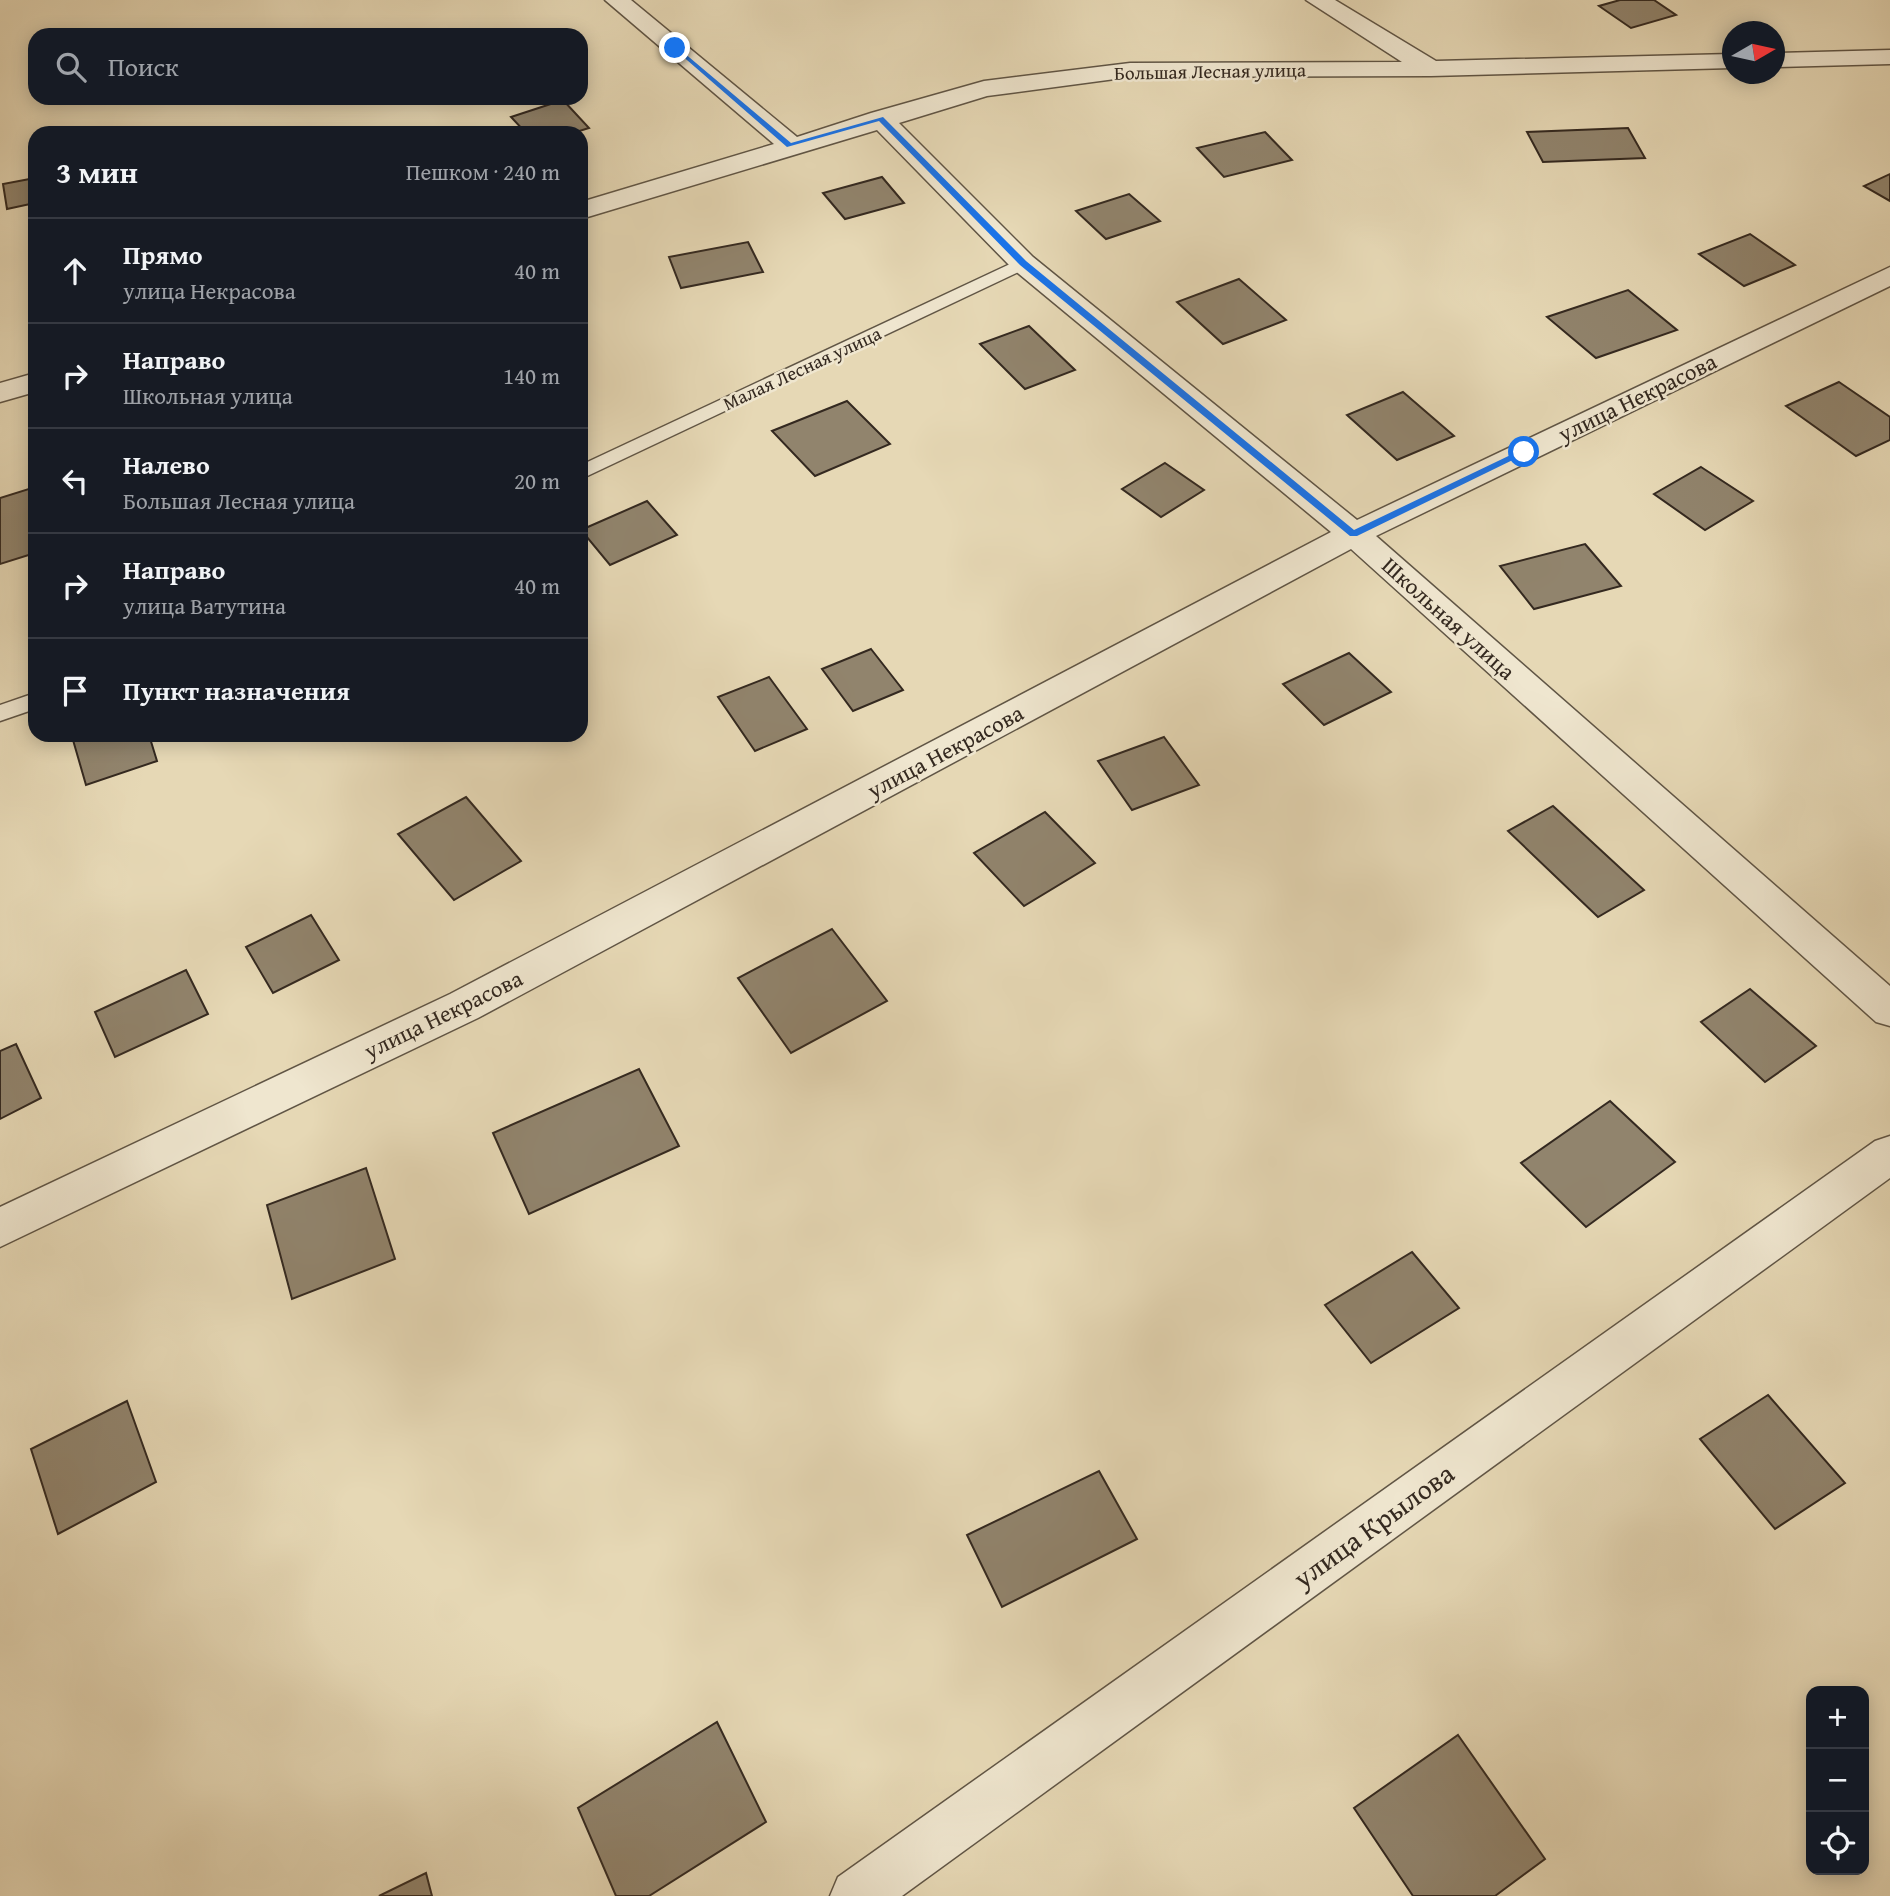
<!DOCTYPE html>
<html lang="ru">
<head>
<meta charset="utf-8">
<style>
	:root { --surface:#171b24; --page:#242831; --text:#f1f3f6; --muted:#9ea1a6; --line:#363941 }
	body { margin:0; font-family:"Gentium Book Plus",serif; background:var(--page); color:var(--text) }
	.controls { position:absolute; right:21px; bottom:21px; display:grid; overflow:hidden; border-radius:14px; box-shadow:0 4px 18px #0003 }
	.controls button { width:63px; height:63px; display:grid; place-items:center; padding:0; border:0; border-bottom:2px solid var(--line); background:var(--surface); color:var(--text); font:35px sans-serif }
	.compass { position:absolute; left:1722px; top:21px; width:63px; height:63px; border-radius:50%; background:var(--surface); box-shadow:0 4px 18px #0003; rotate:81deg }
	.stop { position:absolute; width:21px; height:21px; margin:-16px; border:5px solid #1a73e8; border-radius:50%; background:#fff }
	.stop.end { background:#1a73e8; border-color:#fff; box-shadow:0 2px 7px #0008 }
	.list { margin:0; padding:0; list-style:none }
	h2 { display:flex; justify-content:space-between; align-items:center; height:91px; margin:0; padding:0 28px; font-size:30px }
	h2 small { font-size:23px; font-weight:400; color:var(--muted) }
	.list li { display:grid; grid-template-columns:46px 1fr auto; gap:21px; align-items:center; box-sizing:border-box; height:105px; padding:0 28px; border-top:2px solid var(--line) }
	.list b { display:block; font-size:26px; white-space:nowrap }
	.list p { margin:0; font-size:23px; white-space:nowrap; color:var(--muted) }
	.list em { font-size:23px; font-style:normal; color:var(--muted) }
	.icon { flex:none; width:38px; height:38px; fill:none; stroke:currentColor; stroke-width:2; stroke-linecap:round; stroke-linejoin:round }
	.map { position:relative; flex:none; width:1890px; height:1896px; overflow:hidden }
	.search { position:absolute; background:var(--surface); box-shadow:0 4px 18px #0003; left:28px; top:28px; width:560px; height:77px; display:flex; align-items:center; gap:18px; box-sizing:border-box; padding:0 24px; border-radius:21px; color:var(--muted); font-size:26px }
	.panel { position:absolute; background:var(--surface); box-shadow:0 4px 18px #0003; left:28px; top:126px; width:560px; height:616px; border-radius:21px }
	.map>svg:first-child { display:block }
</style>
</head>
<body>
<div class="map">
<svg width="1890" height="1896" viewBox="0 0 1890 1896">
	<rect width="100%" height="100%" fill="#e6d8b5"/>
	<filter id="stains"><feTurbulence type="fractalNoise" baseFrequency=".00286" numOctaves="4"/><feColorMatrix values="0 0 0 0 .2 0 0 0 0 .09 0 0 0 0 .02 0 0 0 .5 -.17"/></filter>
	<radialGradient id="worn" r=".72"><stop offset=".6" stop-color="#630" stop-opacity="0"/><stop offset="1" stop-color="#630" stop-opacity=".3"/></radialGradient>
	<!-- building -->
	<g fill="#91846d" stroke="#342920" stroke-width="2">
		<polygon points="1620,0 1654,0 1676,15 1631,28 1599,6"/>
		<polygon points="563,100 589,128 573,133 526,133 511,117"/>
		<polygon points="1628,128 1645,158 1543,162 1527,132"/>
		<polygon points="1265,132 1292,160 1224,177 1197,148"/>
		<polygon points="1890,174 1890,201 1864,186"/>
		<polygon points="882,177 904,203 845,219 823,193"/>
		<polygon points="35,178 35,203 7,209 3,184"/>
		<polygon points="1129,194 1160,221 1106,239 1076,211"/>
		<polygon points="1750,234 1795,265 1744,286 1699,254"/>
		<polygon points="748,242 763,272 681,288 669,257"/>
		<polygon points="1239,279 1286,320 1223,344 1177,302"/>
		<polygon points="1628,290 1677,330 1596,358 1547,317"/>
		<polygon points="1029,326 1075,370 1025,389 980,344"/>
		<polygon points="1839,382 1890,417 1890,440 1856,456 1786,406"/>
		<polygon points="1403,392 1454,436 1397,460 1347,415"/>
		<polygon points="847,401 890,444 815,476 772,431"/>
		<polygon points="1165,463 1204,490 1161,517 1122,489"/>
		<polygon points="1701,467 1753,501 1705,530 1654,494"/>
		<polygon points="35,487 35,553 0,564 0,498"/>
		<polygon points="647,501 677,535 610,565 581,530"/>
		<polygon points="1585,544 1621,586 1534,609 1500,566"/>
		<polygon points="871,649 903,690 853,711 822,669"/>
		<polygon points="1349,653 1391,692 1324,725 1283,684"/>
		<polygon points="769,677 807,729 755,751 718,697"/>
		<polygon points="89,735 149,735 157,761 86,785 73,740"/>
		<polygon points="1164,737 1199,785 1132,810 1098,761"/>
		<polygon points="466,797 521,861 454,900 398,834"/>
		<polygon points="1553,806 1644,890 1598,917 1508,831"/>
		<polygon points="1045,812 1095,863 1024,906 974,853"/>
		<polygon points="311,915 339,960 273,993 246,947"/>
		<polygon points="832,929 887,1001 791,1053 738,978"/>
		<polygon points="186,970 208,1014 115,1057 95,1012"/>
		<polygon points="1750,989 1816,1046 1765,1082 1701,1022"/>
		<polygon points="16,1044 41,1098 0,1119 0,1051"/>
		<polygon points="639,1069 679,1146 529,1214 493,1133"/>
		<polygon points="1610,1101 1675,1162 1586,1227 1521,1163"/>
		<polygon points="366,1168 395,1259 292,1299 267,1205"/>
		<polygon points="1412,1252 1459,1308 1371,1363 1325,1305"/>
		<polygon points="1768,1395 1845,1483 1775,1529 1700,1439"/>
		<polygon points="127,1401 156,1482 58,1534 31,1449"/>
		<polygon points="1099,1471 1137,1539 1002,1607 967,1535"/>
		<polygon points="717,1722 766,1822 649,1896 616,1896 578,1808"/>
		<polygon points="1458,1735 1545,1859 1495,1896 1413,1896 1354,1808"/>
		<polygon points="426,1873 432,1896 379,1896"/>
	</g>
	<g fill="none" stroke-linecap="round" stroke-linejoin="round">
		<defs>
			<g id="lane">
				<polygon points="1023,258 1029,259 1032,263 1029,267 581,479 581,465"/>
				<polygon points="35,693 35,709 0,721 0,705"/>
			</g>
			<g id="street">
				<polygon points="605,0 631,0 797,137 871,113 984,81 1130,63 1402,62 1306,0 1335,0 1436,61 1732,54 1732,68 1431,76 1130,77 987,96 899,123 1033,257 1357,520 1890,267 1890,286 1376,536 1890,986 1890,1026 1876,1022 1351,549 478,1018 0,1247 0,1207 450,994 1331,532 1013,269 877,130 581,219 581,202 774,144"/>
				<polygon points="1890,50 1890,64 1774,67 1774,53"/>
				<polygon points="35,373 35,392 0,402 0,383"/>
				<polygon points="1890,1136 1890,1178 902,1896 830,1896 838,1877 1875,1141"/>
			</g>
		</defs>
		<!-- lane casing -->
		<use href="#lane" stroke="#605545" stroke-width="3"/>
		<!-- street casing -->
		<use href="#street" stroke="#605545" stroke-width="3"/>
		<!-- lane -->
		<use href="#lane" fill="#efe6cf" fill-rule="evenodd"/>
		<!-- street -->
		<use href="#street" fill="#efe6cf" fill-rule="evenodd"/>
	</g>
	<!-- route -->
	<polygon fill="#1a73e8" points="672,47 677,47 791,143 883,117 1026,261 1354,530 1521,450 1529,452 1357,536 1350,536 1020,265 879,121 787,147"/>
	<g text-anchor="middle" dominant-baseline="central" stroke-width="5" stroke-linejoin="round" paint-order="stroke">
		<!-- far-street labels -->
		<g font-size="19" fill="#342920" stroke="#efe6cf">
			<text transform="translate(1210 71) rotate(-1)">Большая Лесная улица</text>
			<text transform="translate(802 368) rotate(-25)">Малая Лесная улица</text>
		</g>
		<!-- street labels -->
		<g font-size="23" fill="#342920" stroke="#efe6cf">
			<text transform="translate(1637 397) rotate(-26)">улица Некрасова</text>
			<text transform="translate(1449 618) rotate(42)">Школьная улица</text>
			<text transform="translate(945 751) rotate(-28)">улица Некрасова</text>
			<text transform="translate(443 1014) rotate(-26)">улица Некрасова</text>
		</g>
		<!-- near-street labels -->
		<g font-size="28" fill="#342920" stroke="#efe6cf">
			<text transform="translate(1373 1525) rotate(-36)">улица Крылова</text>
		</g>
	</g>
	<rect width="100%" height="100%" filter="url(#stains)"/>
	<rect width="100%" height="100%" fill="url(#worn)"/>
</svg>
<div class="controls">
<button>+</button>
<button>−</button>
<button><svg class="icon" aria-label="locate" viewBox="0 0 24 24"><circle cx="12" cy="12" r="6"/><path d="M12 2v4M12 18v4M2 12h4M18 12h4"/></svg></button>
</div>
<svg class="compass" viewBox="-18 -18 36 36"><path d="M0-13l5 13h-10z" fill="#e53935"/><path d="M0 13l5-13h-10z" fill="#9ea1a6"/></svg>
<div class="stop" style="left:1524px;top:452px"></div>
<div class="stop end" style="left:675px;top:48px"></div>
<div class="search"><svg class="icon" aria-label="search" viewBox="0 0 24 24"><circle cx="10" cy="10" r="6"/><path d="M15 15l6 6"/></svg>Поиск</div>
<section class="panel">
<h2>3 мин<small>Пешком · 240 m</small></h2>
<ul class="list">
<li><svg class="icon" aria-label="ahead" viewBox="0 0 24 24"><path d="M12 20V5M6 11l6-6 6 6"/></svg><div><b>Прямо</b><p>улица Некрасова</p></div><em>40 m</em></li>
<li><svg class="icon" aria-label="right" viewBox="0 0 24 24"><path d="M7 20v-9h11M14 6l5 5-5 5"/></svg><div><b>Направо</b><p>Школьная улица</p></div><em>140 m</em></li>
<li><svg class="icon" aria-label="left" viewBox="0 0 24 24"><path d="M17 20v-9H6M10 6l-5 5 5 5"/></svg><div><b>Налево</b><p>Большая Лесная улица</p></div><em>20 m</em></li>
<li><svg class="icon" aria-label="right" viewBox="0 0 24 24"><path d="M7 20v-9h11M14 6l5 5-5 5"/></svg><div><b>Направо</b><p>улица Ватутина</p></div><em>40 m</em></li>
<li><svg class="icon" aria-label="arrive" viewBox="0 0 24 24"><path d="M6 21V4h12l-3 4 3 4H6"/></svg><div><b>Пункт назначения</b></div></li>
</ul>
</section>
</div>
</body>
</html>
